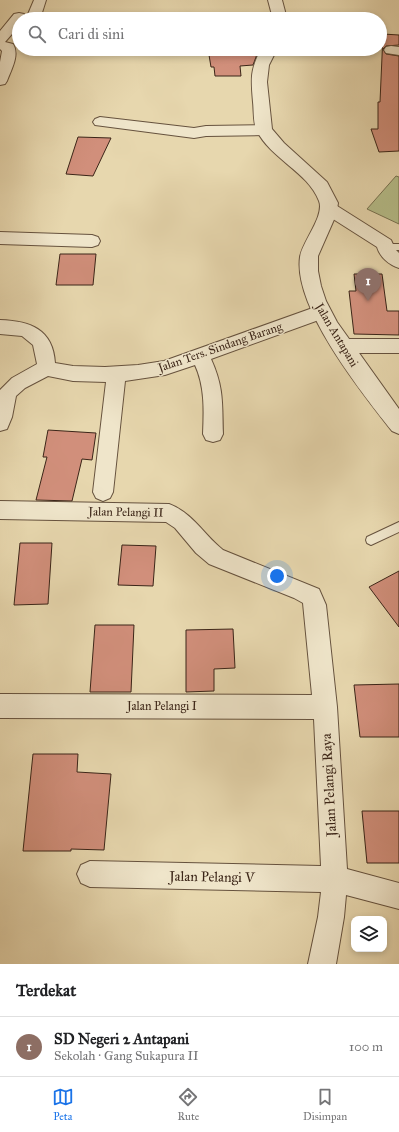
<!DOCTYPE html>
<html lang="id">
<head>
<meta charset="utf-8">
<style>
	:root { --surface:#fff; --page:#f2f2f2; --text:#202124; --muted:#757577; --line:#e0e0e0; --accent:#1a73e8 }
	body { margin:0; font-family:"IM FELL Great Primer",serif; background:var(--page); color:var(--text) }
	.controls { position:absolute; right:12px; bottom:12px; display:grid; overflow:hidden; border-radius:8px; box-shadow:0 2px 6px #0003 }
	.controls button { width:36px; height:36px; display:grid; place-items:center; padding:0; border:0; border-bottom:1px solid var(--line); background:var(--surface); color:var(--text); font:20px sans-serif }
	.you { position:absolute; left:277px; top:576px; width:14px; height:14px; margin:-10px; border:3px solid #fff; border-radius:50%; background:#1a73e8; box-shadow:0 0 0 6px #1a73e833 }
	.badge { display:grid; place-items:center; width:26px; height:26px; border-radius:50%; background:var(--accent); color:#fff; font-size:13px; font-weight:700 }
	.pin { position:absolute; translate:-50% -33px; filter:drop-shadow(0 1px 2px #0008) }
	.pin::after { content:''; position:absolute; top:21px; width:14px; height:12px; background:inherit; clip-path:polygon(0 0,100% 0,50% 100%) }
	.list { margin:0; padding:0; list-style:none }
	h2 { display:flex; justify-content:space-between; align-items:center; height:52px; margin:0; padding:0 16px; font-size:17px }
	h2 small { font-size:13px; font-weight:400; color:var(--muted) }
	.list li { display:grid; grid-template-columns:26px 1fr auto; gap:12px; align-items:center; box-sizing:border-box; height:60px; padding:0 16px; border-top:1px solid var(--line) }
	.list b { display:block; font-size:15px; white-space:nowrap }
	.list p { margin:0; font-size:13px; white-space:nowrap; color:var(--muted) }
	.list em { font-size:13px; font-style:normal; color:var(--muted) }
	.icon { flex:none; width:22px; height:22px; fill:none; stroke:currentColor; stroke-width:2; stroke-linecap:round; stroke-linejoin:round }
	.map { position:relative; flex:none; width:399px; height:964px; overflow:hidden }
	.search { position:absolute; background:var(--surface); box-shadow:0 2px 6px #0003; left:12px; right:12px; top:12px; height:44px; display:flex; align-items:center; gap:10px; box-sizing:border-box; padding:0 14px; border-radius:22px; color:var(--muted); font-size:15px }
	.sheet { height:112px; background:var(--surface) }
	nav { display:flex; justify-content:space-around; align-items:center; box-sizing:border-box; height:56px; border-top:1px solid var(--line); background:var(--surface); font-size:11px; color:var(--muted) }
	nav a { display:grid; justify-items:center; gap:2px }
	nav .on { color:var(--accent) }
	.map>svg:first-child { display:block }
</style>
</head>
<body>
<div class="map">
<svg width="399" height="964" viewBox="0 0 399 964">
	<rect width="100%" height="100%" fill="#e7d7ae"/>
	<filter id="stains"><feTurbulence type="fractalNoise" baseFrequency=".005" numOctaves="4"/><feColorMatrix values="0 0 0 0 .2 0 0 0 0 .09 0 0 0 0 .02 0 0 0 .5 -.17"/></filter>
	<radialGradient id="worn" r=".72"><stop offset=".6" stop-color="#630" stop-opacity="0"/><stop offset="1" stop-color="#630" stop-opacity=".3"/></radialGradient>
	<!-- green -->
	<polygon fill="#b6be8a" stroke="#787251" points="396,176 399,177 399,224 367,209"/>
	<!-- building -->
	<g fill="#d18f7b" stroke="#3b2518">
		<polygon points="383,34 399,35 399,45 386,46 383,49 386,54 399,56 399,151 379,152 371,129 378,129 378,102 380,102"/>
		<polygon points="208,49 259,49 253,65 240,66 241,76 215,76 214,67 211,67"/>
		<polygon points="78,137 111,138 93,176 66,174"/>
		<polygon points="60,254 96,254 93,285 56,285"/>
		<polygon points="354,274 382,274 387,311 399,311 399,335 354,334 349,291 356,291"/>
		<polygon points="48,430 96,433 92,460 82,459 72,501 36,500 47,457 43,457"/>
		<polygon points="20,543 52,543 48,604 14,605"/>
		<polygon points="122,545 156,546 153,586 118,585"/>
		<polygon points="399,571 399,627 369,587"/>
		<polygon points="95,625 134,625 131,692 90,692"/>
		<polygon points="233,629 235,668 214,669 214,691 186,692 186,630"/>
		<polygon points="399,684 399,737 360,737 354,685"/>
		<polygon points="33,754 78,754 77,772 111,774 104,850 71,849 71,851 23,851"/>
		<polygon points="362,811 399,811 399,863 367,863"/>
	</g>
	<g fill="none" stroke-linecap="round" stroke-linejoin="round">
		<defs>
			<g id="service">
				<path d="M 385,241 L 393,244 L 399,244 L 399,250 C 393,250 385,250 381,244 Z"/>
				<polygon points="399,522 399,532 371,545 367,543 366,540 367,537"/>
			</g>
			<g id="minor">
				<polygon points="34,0 46,0 40,19 26,19"/>
				<path d="M 19,13 L 24,14 L 26,17 L 24,19 L 19,19 L 19,26 L 5,42 L 13,44 C 20,55 11,70 7,81 L 5,84 L 0,85 L 0,62 L 2,51 L 0,49 L 0,31 L 14,14 Z"/>
				<polygon points="391,46 399,47 399,55 386,53 384,50 386,47"/>
				<polygon points="100,117 194,128 206,126 264,125 269,127 271,130 269,133 264,135 206,136 194,138 95,125 93,122 95,119"/>
				<path d="M 328,202 L 334,204 L 391,240 L 395,249 L 399,253 L 399,268 C 389,265 380,257 377,247 L 322,212 L 320,208 L 322,204 Z"/>
				<polygon points="0,232 92,235 98,237 100,241 98,245 92,247 0,244"/>
				<path d="M 321,305 L 327,307 L 330,312 L 327,317 L 211,359 C 224,388 222,403 223,434 L 220,440 L 213,442 L 206,440 L 203,434 C 204,410 205,387 195,365 L 165,375 L 125,381 L 113,492 L 110,498 L 103,501 L 96,498 L 93,492 L 106,382 L 73,381 L 48,376 L 25,388 L 16,396 L 12,417 L 7,429 L 0,431 L 0,390 L 12,378 L 37,364 L 33,345 L 22,336 L 0,334 L 0,320 C 30,321 53,329 55,363 L 73,366 L 105,367 L 138,365 L 164,361 Z"/>
				<polygon points="342,339 399,339 399,353 342,353 336,351 333,346 336,341"/>
				<path d="M 0,501 L 169,504 C 193,513 204,535 223,550 L 319,589 L 326,605 L 337,707 L 347,869 L 399,883 L 399,909 L 346,895 L 344,917 L 336,964 L 308,964 L 318,917 L 321,892 L 90,887 L 81,883 L 77,874 L 81,865 L 90,861 L 321,866 L 314,719 L 0,718 L 0,694 L 312,695 L 303,603 L 294,598 L 209,564 L 196,553 L 175,528 L 166,522 L 0,519 Z"/>
			</g>
			<g id="tertiary">
				<polygon points="268,0 282,0 287,19 273,19"/>
				<path d="M 261,49 L 277,49 L 269,65 L 267,82 L 272,129 L 284,143 L 327,182 L 338,203 L 336,215 L 318,256 L 318,271 L 321,286 L 326,301 L 337,322 L 399,409 L 399,434 L 392,431 C 362,393 293,307 300,257 C 302,242 325,216 319,201 C 308,172 271,159 257,131 C 253,124 254,110 253,102 C 251,78 250,71 261,49 Z"/>
			</g>
		</defs>
		<!-- service casing -->
		<use href="#service" stroke="#66523e" stroke-width="2"/>
		<!-- minor casing -->
		<use href="#minor" stroke="#66523e" stroke-width="2"/>
		<!-- tertiary casing -->
		<use href="#tertiary" stroke="#66523e" stroke-width="2"/>
		<!-- service -->
		<use href="#service" fill="#efe5ca" fill-rule="evenodd"/>
		<!-- minor -->
		<use href="#minor" fill="#efe5ca" fill-rule="evenodd"/>
		<!-- tertiary -->
		<use href="#tertiary" fill="#efe5ca" fill-rule="evenodd"/>
	</g>
	<g text-anchor="middle" dominant-baseline="central" stroke-width="3" stroke-linejoin="round" paint-order="stroke">
		<!-- street labels -->
		<g font-size="12" fill="#3b2518" stroke="#efe5ca">
			<text transform="translate(337 335) rotate(59)">Jalan Antapani</text>
			<text transform="translate(220 347) rotate(-19)">Jalan Ters. Sindang Barang</text>
			<text transform="translate(126 512) rotate(1)">Jalan Pelangi II</text>
			<text x="162" y="706">Jalan Pelangi I</text>
		</g>
		<!-- near-street labels -->
		<g font-size="14" fill="#3b2518" stroke="#efe5ca">
			<text transform="translate(329 785) rotate(-93)">Jalan Pelangi Raya</text>
			<text transform="translate(212 877) rotate(1)">Jalan Pelangi V</text>
		</g>
	</g>
	<rect width="100%" height="100%" filter="url(#stains)"/>
	<rect width="100%" height="100%" fill="url(#worn)"/>
</svg>
<div class="controls">
<button><svg class="icon" aria-label="layers" viewBox="0 0 24 24"><path d="M12 4l9 5-9 5-9-5zM3 14l9 5 9-5"/></svg></button>
</div>
<div class="you"></div>
<div class="pin badge" style="left:368px;top:301px;background:#8d6e63">1</div>
<div class="search"><svg class="icon" aria-label="search" viewBox="0 0 24 24"><circle cx="10" cy="10" r="6"/><path d="M15 15l6 6"/></svg>Cari di sini</div>
</div>
<section class="sheet">
<h2>Terdekat<small></small></h2>
<ul class="list">
<li><span class="badge" style="background:#8d6e63">1</span><div><b>SD Negeri 2 Antapani</b><p>Sekolah · Gang Sukapura II</p></div><em>100 m</em></li>
</ul>
</section>
<nav>
<a class="on"><svg class="icon" aria-label="map" viewBox="0 0 24 24"><path d="M3 6l6-2 6 2 6-2v14l-6 2-6-2-6 2zM9 4v14M15 6v14"/></svg>Peta</a>
<a><svg class="icon" aria-label="directions" viewBox="0 0 24 24"><path d="M12 3l9 9-9 9-9-9zM9 14v-3h6M13 9l2 2-2 2"/></svg>Rute</a>
<a><svg class="icon" aria-label="saved" viewBox="0 0 24 24"><path d="M7 4h10v16l-5-4-5 4z"/></svg>Disimpan</a>
</nav>
</body>
</html>
